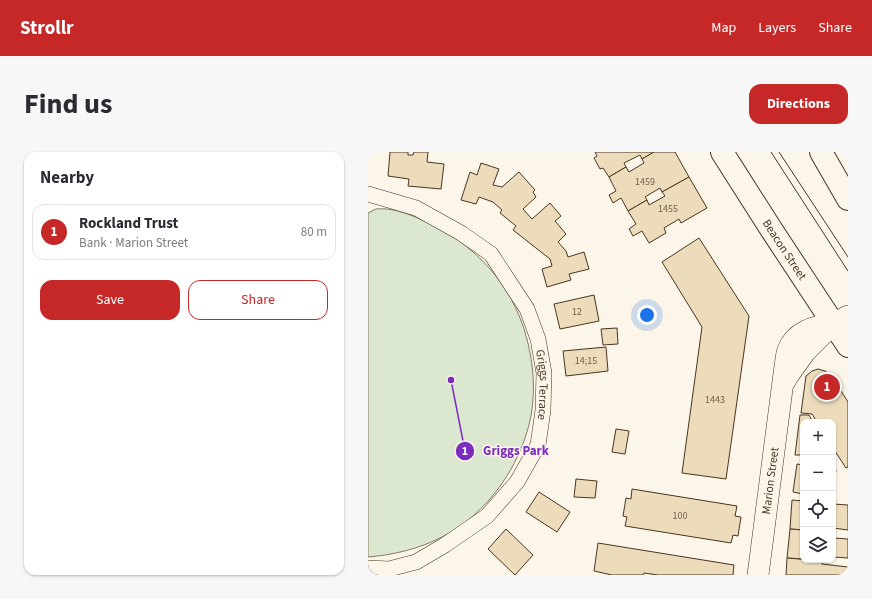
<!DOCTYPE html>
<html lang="en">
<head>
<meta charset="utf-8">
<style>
	:root { --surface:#fff; --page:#f7f7f7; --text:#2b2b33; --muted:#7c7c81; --line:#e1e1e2; --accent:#c62828 }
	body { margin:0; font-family:"Source Sans 3",sans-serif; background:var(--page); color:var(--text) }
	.controls { position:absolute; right:12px; bottom:12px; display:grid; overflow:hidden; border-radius:8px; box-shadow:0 1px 3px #0004 }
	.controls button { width:36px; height:36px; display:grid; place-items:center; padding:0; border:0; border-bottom:1px solid var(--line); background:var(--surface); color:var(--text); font:20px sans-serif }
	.you { position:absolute; left:279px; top:163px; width:14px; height:14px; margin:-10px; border:3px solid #fff; border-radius:50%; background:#1a73e8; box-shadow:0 0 0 6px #1a73e833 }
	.badge { display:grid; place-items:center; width:26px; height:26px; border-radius:50%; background:var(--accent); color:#fff; font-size:13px; font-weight:700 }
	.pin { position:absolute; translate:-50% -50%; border:2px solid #fff; box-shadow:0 1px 4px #0006 }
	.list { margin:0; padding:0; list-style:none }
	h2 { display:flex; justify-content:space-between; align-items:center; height:52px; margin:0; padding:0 16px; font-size:17px }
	h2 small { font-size:13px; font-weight:400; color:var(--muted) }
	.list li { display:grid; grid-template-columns:26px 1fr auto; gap:12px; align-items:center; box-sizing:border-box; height:56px; margin:0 8px 8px; padding:0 8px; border:1px solid var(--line); border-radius:12px }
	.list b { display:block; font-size:15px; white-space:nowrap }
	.list p { margin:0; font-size:13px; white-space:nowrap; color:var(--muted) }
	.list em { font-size:13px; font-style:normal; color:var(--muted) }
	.actions { display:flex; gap:8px; padding:12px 16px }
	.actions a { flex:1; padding:9px 0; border:1px solid var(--accent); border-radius:12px; text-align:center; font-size:14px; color:var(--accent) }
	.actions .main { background:var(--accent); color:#fff }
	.icon { flex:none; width:22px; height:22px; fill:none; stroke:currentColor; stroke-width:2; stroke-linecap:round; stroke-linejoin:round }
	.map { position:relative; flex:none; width:480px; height:423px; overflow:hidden; border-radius:12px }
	header { display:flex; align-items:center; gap:24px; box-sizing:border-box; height:56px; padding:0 20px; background:var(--accent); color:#fff }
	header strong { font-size:19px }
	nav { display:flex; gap:22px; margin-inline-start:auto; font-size:14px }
	.intro { display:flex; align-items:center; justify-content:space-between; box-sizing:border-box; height:96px; padding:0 24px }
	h1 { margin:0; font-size:28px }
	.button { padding:10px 18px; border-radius:12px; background:var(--accent); color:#fff; font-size:14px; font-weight:700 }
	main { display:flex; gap:24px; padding:0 24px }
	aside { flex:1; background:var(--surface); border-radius:12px; box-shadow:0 1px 3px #0004 }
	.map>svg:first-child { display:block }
</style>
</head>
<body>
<header>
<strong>Strollr</strong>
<nav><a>Map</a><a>Layers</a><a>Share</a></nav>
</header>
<div class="intro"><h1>Find us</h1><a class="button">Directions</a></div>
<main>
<aside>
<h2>Nearby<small></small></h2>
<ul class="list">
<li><span class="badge">1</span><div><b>Rockland Trust</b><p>Bank · Marion Street</p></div><em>80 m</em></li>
</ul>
<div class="actions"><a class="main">Save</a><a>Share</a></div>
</aside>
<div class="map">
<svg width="480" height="423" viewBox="0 0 480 423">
	<rect width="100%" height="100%" fill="#fbf6e9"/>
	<!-- green -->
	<path fill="#dce7d0" stroke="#887966" d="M 8,57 C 28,55 51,66 68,75 C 111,97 143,134 157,180 C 165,207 168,235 163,264 C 153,314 119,363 72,386 C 50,397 25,403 0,405 L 0,61 Z"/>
	<!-- building -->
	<g fill="#ecdcbc" stroke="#4a3520">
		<polygon points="22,0 40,0 40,3 45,3 46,0 60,0 59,10 76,12 73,37 40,34 41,27 20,24"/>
		<polygon points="227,0 286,0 274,7 272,3 256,11 258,15 241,25 235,16 232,17 226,6 229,4"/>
		<polygon points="286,0 307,0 321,25 294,40 292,36 277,45 279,48 260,59 253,46 245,51 241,43 248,39 241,25 258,15 261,20 276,11 274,7"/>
		<polygon points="113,11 131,17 125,33 134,35 151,20 167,38 165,40 168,45 155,57 164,67 182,51 193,64 187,69 198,82 190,90 198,99 200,105 216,100 221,117 201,122 203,128 179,135 174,117 184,114 182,107 145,78 148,74 132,61 134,58 125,50 111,45 108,52 93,48 102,20 109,23"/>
		<polygon points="321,25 339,56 313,71 311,67 296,76 298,81 281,91 274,79 265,84 261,77 268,72 260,59 279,48 281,53 297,44 294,40"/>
		<polygon points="331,86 381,164 358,327 314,321 334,175 294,110"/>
		<polygon points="226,143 231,169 192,177 186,152"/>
		<polygon points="249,176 250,192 235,193 233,177"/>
		<polygon points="238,195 240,219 198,224 195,199"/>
		<polygon points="450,217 457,219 463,223 480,250 480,315 478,316 465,296 465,270 449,270 444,262 433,261 438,224 444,219"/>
		<polygon points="432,263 441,263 445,270 435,270 435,303 427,303"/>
		<polygon points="248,277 261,279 257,302 244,300"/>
		<polygon points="429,312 435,313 435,342 425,340"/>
		<polygon points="465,317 468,318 465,334"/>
		<polygon points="208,327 229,329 227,346 206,345"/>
		<polygon points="264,337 369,354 367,364 373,365 370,384 365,383 363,391 257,374 259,365 255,364 258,346 263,347"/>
		<polygon points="171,340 202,360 189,380 158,360"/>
		<polygon points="424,348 435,349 435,378 422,377"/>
		<polygon points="465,352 480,353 480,378 465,376"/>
		<polygon points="138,377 165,403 147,423 120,397"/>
		<polygon points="422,377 435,378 435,407 419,406"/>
		<polygon points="465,386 480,387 480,406 465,405"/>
		<polygon points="230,391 366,413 365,423 290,423 276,421 275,423 244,423 226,419"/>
		<polygon points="419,406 454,409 454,412 480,415 480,423 418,423"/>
	</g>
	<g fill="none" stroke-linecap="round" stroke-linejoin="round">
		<defs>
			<g id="street">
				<path id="s1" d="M 0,42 L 48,56 L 93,81 L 123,102 L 159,157 L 170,187 L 176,221 L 175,258 L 170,293 L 149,330 L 119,364 L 77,393 L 48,410 L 21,417 L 0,416"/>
			</g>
			<g id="secondary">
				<polyline points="417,229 422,221 437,200 465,172 480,164"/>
				<path id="s2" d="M 390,423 L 417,214 C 418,209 418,203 420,198 C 427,179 447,174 465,172"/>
			</g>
			<g id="primary">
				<path id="s3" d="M 354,0 L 403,77 L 480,194"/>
				<polyline points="453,0 480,47"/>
			</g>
		</defs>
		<!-- street casing -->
		<use href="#street" stroke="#4a3520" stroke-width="16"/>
		<!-- secondary casing -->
		<use href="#secondary" stroke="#4a3520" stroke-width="22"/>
		<!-- primary casing -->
		<use href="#primary" stroke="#4a3520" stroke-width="24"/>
		<!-- street -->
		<use href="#street" stroke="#fbf6e9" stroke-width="15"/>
		<!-- secondary -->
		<use href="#secondary" stroke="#fbf6e9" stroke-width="21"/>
		<!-- primary -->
		<use href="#primary" stroke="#fbf6e9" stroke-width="22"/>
		<!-- tram -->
		<g stroke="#4a3520" stroke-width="1">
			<polyline points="403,0 480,119"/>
			<polyline points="411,0 480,105"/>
		</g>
	</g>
	<g text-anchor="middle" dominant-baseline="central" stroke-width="3" stroke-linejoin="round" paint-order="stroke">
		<!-- number labels -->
		<g font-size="10" fill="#725f47">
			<text x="277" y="30">1459</text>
			<text x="300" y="57">1455</text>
			<text x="209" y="160">12</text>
			<text x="218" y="209">14;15</text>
			<text x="347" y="248">1443</text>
			<text x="312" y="364">100</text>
		</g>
		<!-- street labels -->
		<g font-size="12" fill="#4a3520" stroke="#fbf6e9">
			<text stroke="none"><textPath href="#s3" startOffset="116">Beacon Street</textPath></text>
			<text stroke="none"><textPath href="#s1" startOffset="282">Griggs Terrace</textPath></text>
			<text stroke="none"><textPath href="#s2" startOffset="95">Marion Street</textPath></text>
		</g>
	</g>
	<!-- callouts -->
	<path fill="none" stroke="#7b2cbf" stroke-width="1.5" d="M83 228L97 299"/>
	<g fill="#7b2cbf" stroke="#fbf6e9" stroke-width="1.5">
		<circle cx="83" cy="228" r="4"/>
		<circle cx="97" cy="299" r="10"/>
	</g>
	<g font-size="12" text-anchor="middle" font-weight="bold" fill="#fff">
		<text x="97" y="303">1</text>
	</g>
	<g font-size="13" text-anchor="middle" font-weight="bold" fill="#7b2cbf" stroke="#fbf6e9" stroke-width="3" stroke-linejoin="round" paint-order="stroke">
		<text x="148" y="303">Griggs Park</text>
	</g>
</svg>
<div class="controls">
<button>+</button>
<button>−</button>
<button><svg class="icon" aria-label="locate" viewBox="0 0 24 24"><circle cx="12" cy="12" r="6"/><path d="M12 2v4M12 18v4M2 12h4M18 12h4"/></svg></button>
<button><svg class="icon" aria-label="layers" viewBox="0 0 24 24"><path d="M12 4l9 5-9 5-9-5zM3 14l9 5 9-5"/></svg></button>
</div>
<div class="you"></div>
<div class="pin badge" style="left:459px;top:235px">1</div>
</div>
</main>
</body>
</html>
